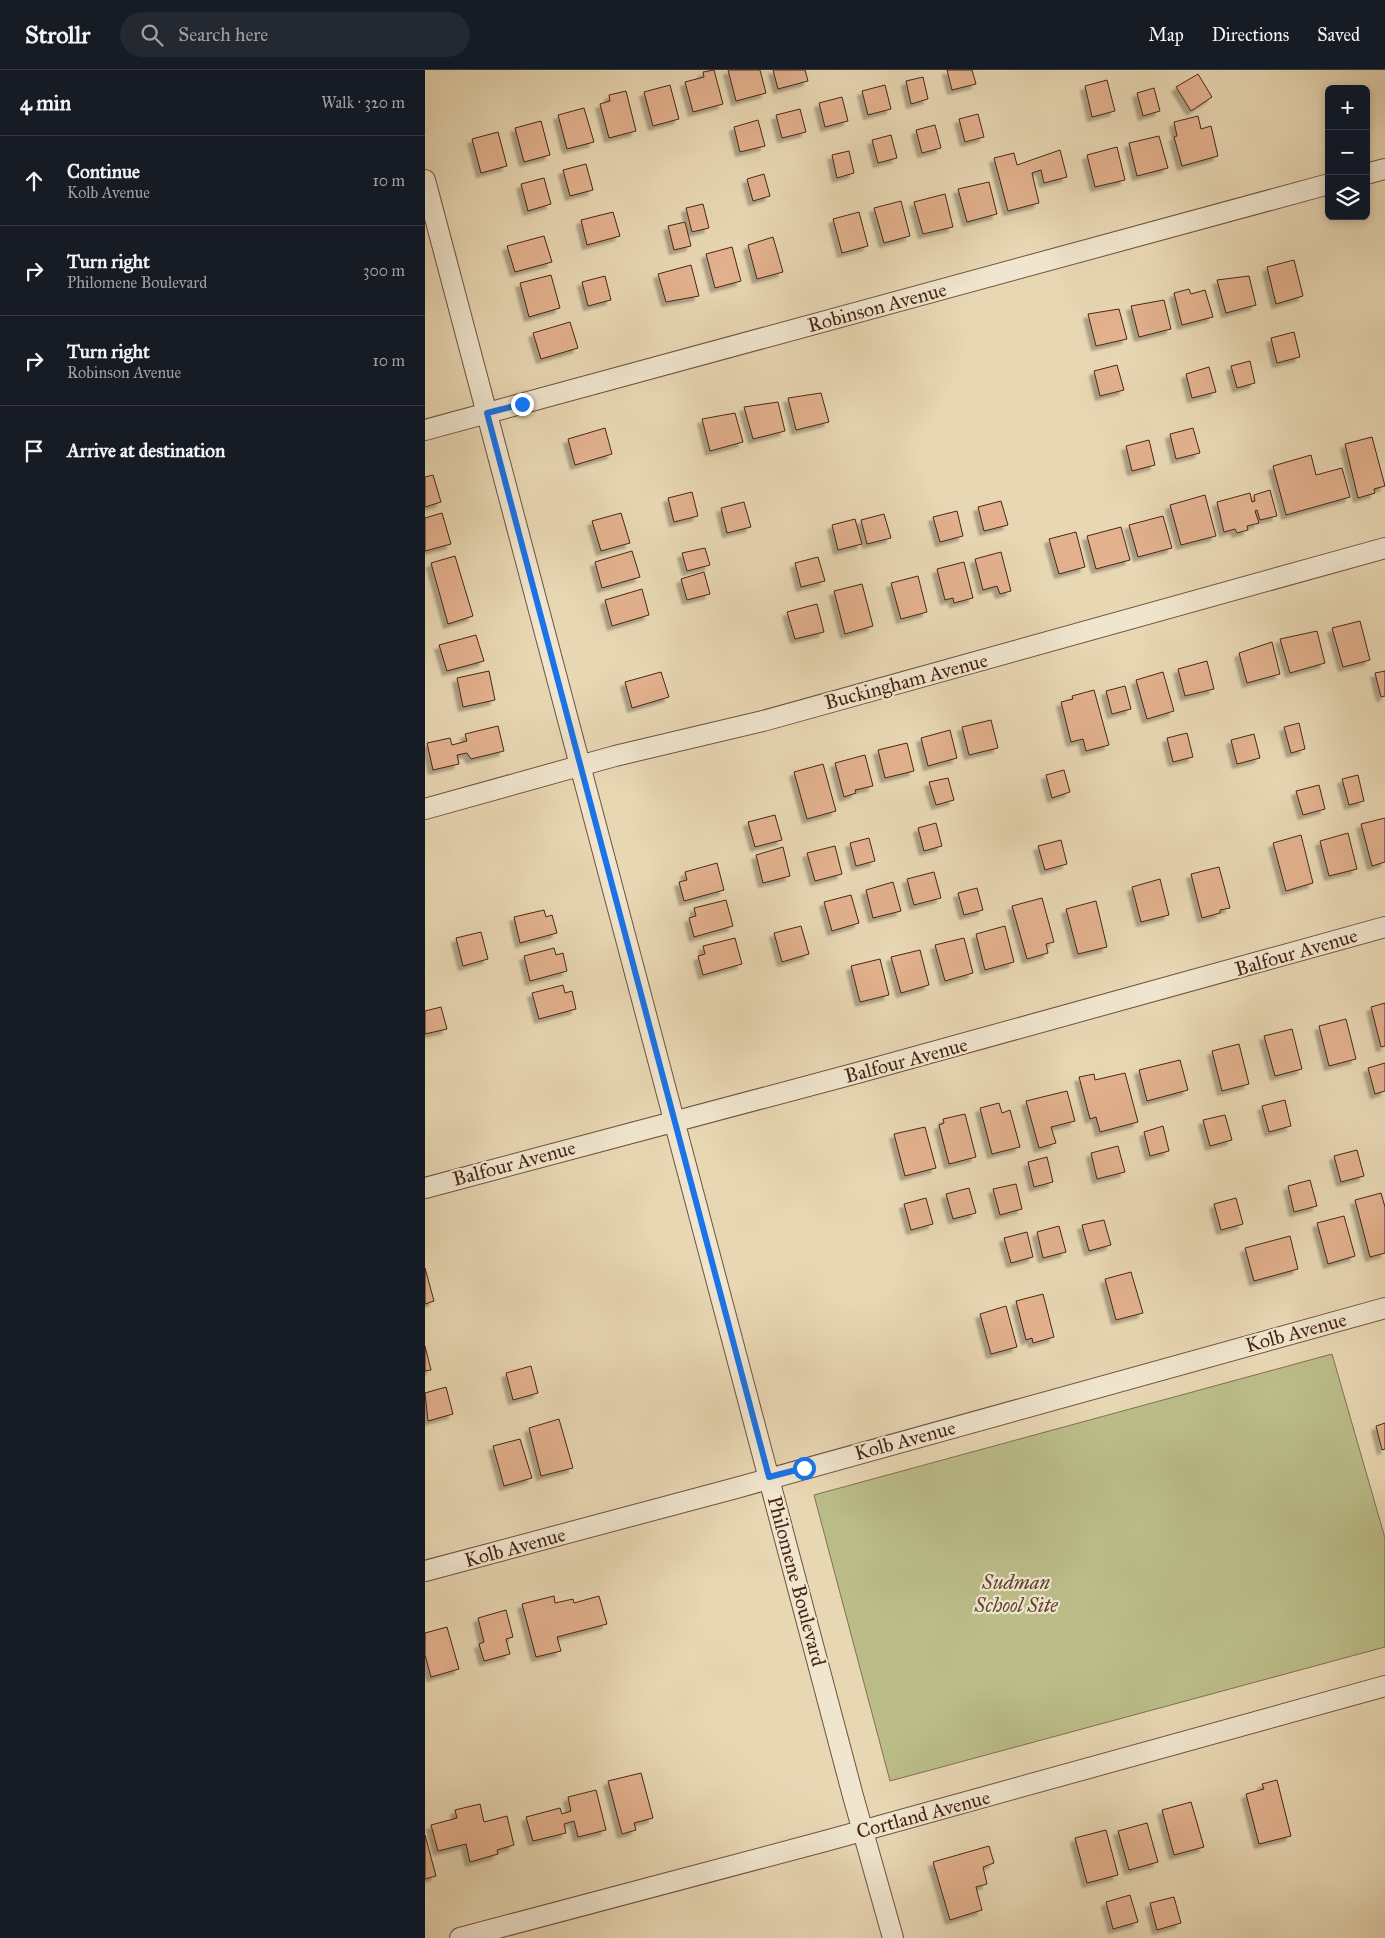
<!DOCTYPE html>
<html lang="en">
<head>
<meta charset="utf-8">
<style>
	:root { --surface:#171b24; --page:#242831; --text:#f1f3f6; --muted:#9ea1a6; --line:#363941 }
	body { margin:0; font-family:"IM FELL Great Primer",serif; background:var(--page); color:var(--text) }
	.controls { position:absolute; right:15px; top:15px; display:grid; overflow:hidden; border-radius:8px; box-shadow:0 2px 8px #0003 }
	.controls button { width:45px; height:45px; display:grid; place-items:center; padding:0; border:0; border-bottom:1px solid var(--line); background:var(--surface); color:var(--text); font:25px sans-serif }
	.stop { position:absolute; width:15px; height:15px; margin:-11px; border:4px solid #1a73e8; border-radius:50%; background:#fff }
	.stop.end { background:#1a73e8; border-color:#fff; box-shadow:0 1px 5px #0008 }
	.list { margin:0; padding:0; list-style:none }
	h2 { display:flex; justify-content:space-between; align-items:center; height:65px; margin:0; padding:0 20px; font-size:21px }
	h2 small { font-size:16px; font-weight:400; color:var(--muted) }
	.list li { display:grid; grid-template-columns:32px 1fr auto; gap:15px; align-items:center; box-sizing:border-box; height:90px; padding:0 20px; border-top:1px solid var(--line) }
	.list b { display:block; font-size:19px; white-space:nowrap }
	.list p { margin:0; font-size:16px; white-space:nowrap; color:var(--muted) }
	.list em { font-size:16px; font-style:normal; color:var(--muted) }
	.icon { flex:none; width:28px; height:28px; fill:none; stroke:currentColor; stroke-width:2; stroke-linecap:round; stroke-linejoin:round }
	.map { position:relative; flex:none; width:960px; height:1868px; overflow:hidden }
	header { display:flex; align-items:center; gap:30px; box-sizing:border-box; height:70px; padding:0 25px; background:var(--surface); border-bottom:1px solid var(--line) }
	header strong { font-size:24px }
	nav { display:flex; gap:28px; margin-inline-start:auto; font-size:18px }
	.search { width:350px; height:45px; background:var(--page); display:flex; align-items:center; gap:12px; box-sizing:border-box; padding:0 18px; border-radius:28px; color:var(--muted); font-size:19px }
	main { display:flex }
	aside { flex:1; background:var(--surface) }
	.map>svg:first-child { display:block }
</style>
</head>
<body>
<header>
<strong>Strollr</strong>
<div class="search"><svg class="icon" aria-label="search" viewBox="0 0 24 24"><circle cx="10" cy="10" r="6"/><path d="M15 15l6 6"/></svg>Search here</div>
<nav><a>Map</a><a>Directions</a><a>Saved</a></nav>
</header>
<main>
<aside>
<h2>4 min<small>Walk · 320 m</small></h2>
<ul class="list">
<li><svg class="icon" aria-label="ahead" viewBox="0 0 24 24"><path d="M12 20V5M6 11l6-6 6 6"/></svg><div><b>Continue</b><p>Kolb Avenue</p></div><em>10 m</em></li>
<li><svg class="icon" aria-label="right" viewBox="0 0 24 24"><path d="M7 20v-9h11M14 6l5 5-5 5"/></svg><div><b>Turn right</b><p>Philomene Boulevard</p></div><em>300 m</em></li>
<li><svg class="icon" aria-label="right" viewBox="0 0 24 24"><path d="M7 20v-9h11M14 6l5 5-5 5"/></svg><div><b>Turn right</b><p>Robinson Avenue</p></div><em>10 m</em></li>
<li><svg class="icon" aria-label="arrive" viewBox="0 0 24 24"><path d="M6 21V4h12l-3 4 3 4H6"/></svg><div><b>Arrive at destination</b></div></li>
</ul>
</aside>
<div class="map">
<svg width="960" height="1868" viewBox="0 0 960 1868">
	<defs>
		<filter id="shadow"><feDropShadow dx="-4.5" dy="4.5" stdDeviation="1" flood-color="#0004"/></filter>
	</defs>
	<rect width="100%" height="100%" fill="#e8d7b3"/>
	<filter id="stains"><feTurbulence type="fractalNoise" baseFrequency=".004" numOctaves="4"/><feColorMatrix values="0 0 0 0 .2 0 0 0 0 .09 0 0 0 0 .02 0 0 0 .5 -.17"/></filter>
	<radialGradient id="worn" r=".72"><stop offset=".6" stop-color="#630" stop-opacity="0"/><stop offset="1" stop-color="#630" stop-opacity=".3"/></radialGradient>
	<!-- green -->
	<polygon fill="#bbbd89" stroke="#817150" points="907,1284 960,1468 960,1577 465,1711 389,1425"/>
	<!-- building -->
	<g fill="#e3b18e" stroke="#472516" filter="url(#shadow)">
		<polygon points="289,0 298,34 268,42 260,12 279,7 278,2"/>
		<polygon points="303,0 335,0 341,23 311,31"/>
		<polygon points="348,0 380,0 383,11 353,19"/>
		<polygon points="522,0 547,0 551,14 527,20"/>
		<polygon points="773,4 787,27 766,41 751,17"/>
		<polygon points="498,7 503,29 486,34 481,11"/>
		<polygon points="682,10 690,41 667,47 660,16"/>
		<polygon points="245,15 254,49 228,56 219,22"/>
		<polygon points="460,15 466,39 443,45 437,21"/>
		<polygon points="729,18 735,41 718,46 712,23"/>
		<polygon points="201,21 211,61 184,68 175,34 185,31 184,25"/>
		<polygon points="417,27 423,51 400,57 394,33"/>
		<polygon points="159,38 169,72 142,79 133,45"/>
		<polygon points="375,39 381,62 357,68 351,45"/>
		<polygon points="553,44 559,67 540,72 534,49"/>
		<polygon points="773,46 776,59 786,56 793,86 757,96 749,67 752,66 749,52"/>
		<polygon points="333,50 340,76 315,82 309,57"/>
		<polygon points="116,51 125,85 99,92 90,58"/>
		<polygon points="510,55 516,78 497,83 491,60"/>
		<polygon points="73,62 82,96 56,103 47,69"/>
		<polygon points="466,65 472,88 453,93 447,70"/>
		<polygon points="734,66 743,98 712,106 704,73"/>
		<polygon points="692,77 700,110 670,117 662,85"/>
		<polygon points="635,80 642,107 619,113 616,100 607,103 614,133 583,141 569,88 589,83 592,95"/>
		<polygon points="424,81 429,103 412,108 407,85"/>
		<polygon points="161,94 168,120 145,126 138,100"/>
		<polygon points="339,104 345,126 328,131 322,109"/>
		<polygon points="119,108 126,134 103,141 96,114"/>
		<polygon points="564,112 572,144 542,152 533,119"/>
		<polygon points="520,124 528,157 498,164 489,132"/>
		<polygon points="476,131 485,166 459,173 449,138"/>
		<polygon points="278,134 284,158 267,162 261,138"/>
		<polygon points="188,142 195,166 162,175 156,150"/>
		<polygon points="434,142 443,176 417,183 408,149"/>
		<polygon points="260,152 266,176 249,180 243,156"/>
		<polygon points="119,166 127,192 90,202 82,176"/>
		<polygon points="348,167 358,202 332,209 323,175"/>
		<polygon points="307,177 316,211 290,218 281,184"/>
		<polygon points="869,190 878,226 851,234 842,197"/>
		<polygon points="266,195 274,226 241,232 233,204"/>
		<polygon points="126,205 135,238 104,247 95,213"/>
		<polygon points="180,206 186,230 163,236 157,212"/>
		<polygon points="824,206 831,235 801,243 792,210"/>
		<polygon points="764,219 766,224 780,220 788,247 757,255 749,223"/>
		<polygon points="739,230 746,259 714,267 706,236"/>
		<polygon points="694,239 702,269 671,276 663,244"/>
		<polygon points="145,252 153,278 116,289 108,263"/>
		<polygon points="869,262 875,287 852,293 846,268"/>
		<polygon points="825,291 830,313 812,318 806,296"/>
		<polygon points="692,295 699,320 675,326 669,301"/>
		<polygon points="784,297 791,322 767,328 761,304"/>
		<polygon points="396,323 404,352 371,360 363,328"/>
		<polygon points="353,332 360,361 328,369 319,337"/>
		<polygon points="310,343 318,372 285,381 277,349"/>
		<polygon points="180,358 187,384 150,395 143,369"/>
		<polygon points="768,358 775,383 751,389 745,364"/>
		<polygon points="947,367 960,416 949,419 950,423 933,428 920,374"/>
		<polygon points="724,370 730,395 707,401 701,376"/>
		<polygon points="886,385 891,405 917,398 925,427 861,445 848,396"/>
		<polygon points="8,405 16,432 0,437 0,407"/>
		<polygon points="845,420 852,446 835,450 832,440 830,441 834,453 822,456 823,460 812,463 810,459 799,462 792,432 825,423 827,432 830,431 829,425"/>
		<polygon points="267,422 273,446 249,452 243,428"/>
		<polygon points="780,425 791,466 756,475 745,435"/>
		<polygon points="576,431 583,455 559,461 553,437"/>
		<polygon points="319,432 326,457 302,463 296,438"/>
		<polygon points="532,441 538,466 515,472 508,447"/>
		<polygon points="17,443 26,474 0,481 0,448"/>
		<polygon points="196,443 205,473 176,481 167,451"/>
		<polygon points="459,444 466,468 442,474 436,450"/>
		<polygon points="738,446 747,478 713,487 704,455"/>
		<polygon points="430,449 437,474 413,480 407,455"/>
		<polygon points="696,457 705,490 671,499 662,466"/>
		<polygon points="651,462 660,497 634,504 624,469"/>
		<polygon points="280,478 285,495 262,501 257,483"/>
		<polygon points="207,481 215,507 177,518 170,492"/>
		<polygon points="576,482 586,521 575,524 572,516 558,520 550,489"/>
		<polygon points="30,486 48,546 23,554 6,493"/>
		<polygon points="393,487 400,511 376,517 370,493"/>
		<polygon points="539,492 548,528 529,533 528,528 520,530 512,499"/>
		<polygon points="279,502 285,524 262,530 256,509"/>
		<polygon points="493,506 502,542 476,549 466,513"/>
		<polygon points="437,514 448,556 420,564 409,521"/>
		<polygon points="217,519 224,545 187,556 180,530"/>
		<polygon points="392,534 399,562 370,569 362,542"/>
		<polygon points="935,551 945,590 918,597 907,558"/>
		<polygon points="892,561 900,593 865,603 855,569"/>
		<polygon points="51,565 59,591 22,601 14,575"/>
		<polygon points="847,572 855,604 822,613 814,583"/>
		<polygon points="782,591 789,619 760,626 753,599"/>
		<polygon points="64,601 70,630 38,637 32,608"/>
		<polygon points="960,601 960,626 956,627 950,603"/>
		<polygon points="236,602 244,627 207,638 200,612"/>
		<polygon points="738,602 749,641 722,649 711,610"/>
		<polygon points="700,616 706,639 687,644 681,621"/>
		<polygon points="669,620 684,675 661,681 658,669 646,672 636,632 648,629 647,626"/>
		<polygon points="566,650 573,678 544,685 537,657"/>
		<polygon points="874,653 880,679 866,683 859,657"/>
		<polygon points="73,656 79,681 46,689 42,683 32,685 34,694 8,700 2,673 25,668 27,675 42,671 40,664"/>
		<polygon points="525,660 532,688 503,696 496,668"/>
		<polygon points="762,663 768,687 748,692 742,668"/>
		<polygon points="829,664 835,688 812,694 806,670"/>
		<polygon points="482,673 489,701 460,708 453,680"/>
		<polygon points="440,685 448,716 430,720 431,723 419,727 410,693"/>
		<polygon points="398,694 411,741 382,749 369,702"/>
		<polygon points="639,700 645,722 627,728 621,705"/>
		<polygon points="933,705 939,731 924,735 917,709"/>
		<polygon points="523,708 529,730 511,735 504,712"/>
		<polygon points="894,715 900,739 878,745 871,721"/>
		<polygon points="350,745 357,770 330,777 323,752"/>
		<polygon points="960,748 960,792 947,796 936,754"/>
		<polygon points="511,753 517,776 499,781 493,758"/>
		<polygon points="923,763 932,799 904,806 895,771"/>
		<polygon points="876,765 888,813 861,821 848,773"/>
		<polygon points="444,768 450,791 431,796 425,773"/>
		<polygon points="636,770 642,794 620,800 613,776"/>
		<polygon points="410,776 417,804 390,811 382,783"/>
		<polygon points="358,777 365,806 338,813 331,785"/>
		<polygon points="292,793 299,820 259,831 254,812 262,810 260,802"/>
		<polygon points="794,797 805,838 795,840 795,843 777,848 766,804"/>
		<polygon points="509,802 516,828 489,835 482,809"/>
		<polygon points="735,809 744,845 716,852 707,817"/>
		<polygon points="468,812 476,841 448,848 441,820"/>
		<polygon points="552,818 558,840 539,845 533,823"/>
		<polygon points="426,825 434,853 407,861 399,832"/>
		<polygon points="617,828 629,872 621,874 623,883 602,889 587,836"/>
		<polygon points="301,830 308,856 269,867 264,848 271,846 269,838"/>
		<polygon points="671,831 682,877 653,884 641,839"/>
		<polygon points="119,840 121,847 127,845 132,863 95,873 89,847"/>
		<polygon points="376,856 384,884 357,892 349,863"/>
		<polygon points="580,856 589,892 560,900 551,864"/>
		<polygon points="56,862 63,889 38,896 31,868"/>
		<polygon points="310,868 317,894 278,905 273,886 280,884 278,876"/>
		<polygon points="539,868 548,903 520,911 510,875"/>
		<polygon points="129,878 131,885 138,883 142,901 105,911 99,886"/>
		<polygon points="495,880 504,915 476,923 466,887"/>
		<polygon points="455,889 464,925 435,932 426,896"/>
		<polygon points="138,915 140,923 147,921 151,939 114,949 107,923"/>
		<polygon points="960,933 960,976 956,977 946,937"/>
		<polygon points="16,937 22,959 0,964 0,941"/>
		<polygon points="921,949 931,989 904,996 894,956"/>
		<polygon points="867,959 877,999 850,1006 839,966"/>
		<polygon points="814,974 824,1014 797,1021 787,981"/>
		<polygon points="755,990 763,1020 722,1031 714,1000"/>
		<polygon points="960,993 960,1021 950,1024 943,998"/>
		<polygon points="700,1003 713,1052 675,1062 671,1047 665,1049 654,1007 669,1004 670,1010"/>
		<polygon points="642,1021 650,1051 626,1057 631,1073 614,1078 601,1031"/>
		<polygon points="860,1030 866,1056 844,1062 837,1036"/>
		<polygon points="574,1033 577,1043 585,1040 595,1077 567,1084 555,1038"/>
		<polygon points="540,1044 551,1087 524,1094 514,1055 519,1053 518,1049"/>
		<polygon points="800,1045 807,1070 785,1076 778,1050"/>
		<polygon points="738,1056 744,1081 725,1086 719,1062"/>
		<polygon points="500,1057 511,1098 480,1106 469,1064"/>
		<polygon points="693,1076 700,1102 672,1109 666,1083"/>
		<polygon points="932,1080 939,1106 916,1112 909,1086"/>
		<polygon points="622,1087 628,1112 609,1117 603,1092"/>
		<polygon points="885,1110 892,1136 869,1142 863,1116"/>
		<polygon points="591,1114 597,1139 575,1145 568,1119"/>
		<polygon points="544,1118 551,1143 528,1149 521,1124"/>
		<polygon points="956,1123 960,1137 960,1183 945,1187 930,1130"/>
		<polygon points="501,1128 508,1154 486,1160 479,1134"/>
		<polygon points="811,1128 818,1154 796,1160 789,1134"/>
		<polygon points="919,1146 930,1186 903,1194 892,1153"/>
		<polygon points="679,1150 686,1175 664,1181 657,1155"/>
		<polygon points="634,1156 641,1182 618,1188 612,1162"/>
		<polygon points="602,1162 608,1187 586,1193 579,1168"/>
		<polygon points="865,1166 873,1199 829,1211 820,1178"/>
		<polygon points="0,1198 9,1231 0,1234"/>
		<polygon points="706,1202 718,1243 691,1250 680,1209"/>
		<polygon points="618,1224 629,1267 608,1273 607,1268 601,1270 591,1231"/>
		<polygon points="581,1236 592,1277 566,1284 555,1244"/>
		<polygon points="0,1276 6,1300 0,1301"/>
		<polygon points="106,1296 113,1323 88,1330 81,1303"/>
		<polygon points="21,1317 28,1344 3,1351 0,1323"/>
		<polygon points="134,1349 148,1398 116,1406 104,1358"/>
		<polygon points="960,1353 960,1379 957,1380 951,1356"/>
		<polygon points="95,1369 107,1408 79,1416 68,1376"/>
		<polygon points="129,1526 130,1533 148,1529 149,1533 174,1526 182,1554 132,1567 136,1581 111,1587 97,1534"/>
		<polygon points="81,1540 88,1567 81,1569 85,1584 59,1591 54,1574 59,1572 53,1548"/>
		<polygon points="22,1557 34,1599 6,1607 0,1585 0,1563"/>
		<polygon points="216,1703 228,1748 209,1753 211,1760 197,1764 183,1711"/>
		<polygon points="852,1710 866,1766 834,1774 821,1724 839,1719 837,1714"/>
		<polygon points="171,1720 181,1760 153,1767 149,1751 139,1754 141,1763 108,1771 101,1747 135,1738 137,1744 146,1741 143,1727"/>
		<polygon points="766,1732 779,1777 749,1785 737,1740"/>
		<polygon points="55,1734 59,1752 82,1746 89,1775 72,1780 73,1784 45,1792 41,1774 13,1781 6,1755 32,1748 30,1740"/>
		<polygon points="722,1753 733,1792 704,1800 693,1761"/>
		<polygon points="681,1760 693,1805 662,1813 650,1768"/>
		<polygon points="0,1765 11,1806 0,1809"/>
		<polygon points="564,1776 569,1793 558,1797 562,1814 551,1817 557,1840 525,1850 508,1792"/>
		<polygon points="705,1825 713,1852 688,1859 681,1832"/>
		<polygon points="749,1827 756,1853 732,1860 725,1833"/>
	</g>
	<g fill="none" stroke-linecap="round" stroke-linejoin="round">
		<defs>
			<g id="street">
				<polyline points="941,104 960,99"/>
				<polyline points="0,110 428,1726 468,1868"/>
				<polyline points="0,360 904,114"/>
				<polyline points="0,739 190,686 338,651 960,478"/>
				<polyline points="0,1118 432,1003 960,857"/>
				<polyline points="0,1501 311,1418 960,1238"/>
				<polyline points="35,1868 404,1770 960,1616"/>
			</g>
		</defs>
		<!-- street casing -->
		<use href="#street" stroke="#6f523d" stroke-width="22"/>
		<!-- street -->
		<use href="#street" stroke="#f0e5ce" stroke-width="20"/>
	</g>
	<g fill="none" stroke-linecap="round" stroke-linejoin="round">
		<!-- route -->
		<polyline stroke="#1a73e8" stroke-width="6" points="97,334 62,343 344,1407 379,1398"/>
	</g>
	<g text-anchor="middle" dominant-baseline="central" stroke-width="4.5" stroke-linejoin="round" paint-order="stroke">
		<!-- street labels -->
		<g font-size="20" fill="#472516" stroke="#f0e5ce">
			<text transform="translate(452 237) rotate(-15)">Robinson Avenue</text>
			<text transform="translate(481 611) rotate(-15)">Buckingham Avenue</text>
			<text transform="translate(871 882) rotate(-16)">Balfour Avenue</text>
			<text transform="translate(481 990) rotate(-15)">Balfour Avenue</text>
			<text transform="translate(89 1093) rotate(-15)">Balfour Avenue</text>
			<text transform="translate(871 1262) rotate(-15)">Kolb Avenue</text>
			<text transform="translate(480 1370) rotate(-15)">Kolb Avenue</text>
			<text transform="translate(90 1477) rotate(-15)">Kolb Avenue</text>
			<text transform="translate(372 1511) rotate(75)">Philomene Boulevard</text>
			<text transform="translate(498 1744) rotate(-15)">Cortland Avenue</text>
		</g>
		<!-- park labels -->
		<g font-size="20" font-style="italic" fill="#5e432d" stroke="#f0e5ce">
			<text x="591" y="1512">Sudman<tspan x="591" dy="23">School Site</tspan></text>
		</g>
	</g>
	<rect width="100%" height="100%" filter="url(#stains)"/>
	<rect width="100%" height="100%" fill="url(#worn)"/>
</svg>
<div class="controls">
<button>+</button>
<button>−</button>
<button><svg class="icon" aria-label="layers" viewBox="0 0 24 24"><path d="M12 4l9 5-9 5-9-5zM3 14l9 5 9-5"/></svg></button>
</div>
<div class="stop" style="left:379px;top:1398px"></div>
<div class="stop end" style="left:97px;top:334px"></div>
</div>
</main>
</body>
</html>
